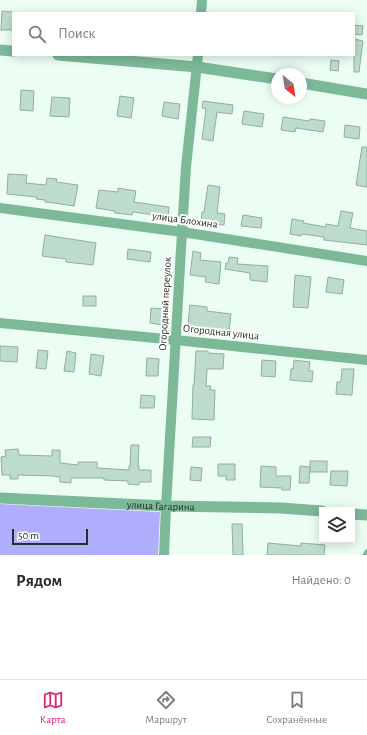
<!DOCTYPE html>
<html lang="ru">
<head>
<meta charset="utf-8">
<style>
	:root { --surface:#fff; --page:#f2f2f3; --text:#2b2b33; --muted:#7c7c81; --line:#e1e1e2; --accent:#db2777 }
	body { margin:0; font-family:"Alegreya Sans",sans-serif; background:var(--page); color:var(--text) }
	.controls { position:absolute; right:12px; bottom:12px; display:grid; overflow:hidden; border-radius:0px; box-shadow:0 2px 10px #0003 }
	.controls button { width:36px; height:36px; display:grid; place-items:center; padding:0; border:0; border-bottom:1px solid var(--line); background:var(--surface); color:var(--text); font:20px sans-serif }
	.compass { position:absolute; left:271px; top:68px; width:36px; height:36px; border-radius:50%; background:var(--surface); box-shadow:0 2px 10px #0003; rotate:150deg }
	.scale { position:absolute; left:12px; bottom:10px; width:76px; box-sizing:border-box; padding-left:4px; border:2px solid #232f28; border-top:0; font-size:11px; line-height:14px; white-space:nowrap; color:#232f28; -webkit-text-stroke:3px #fff; paint-order:stroke }
	.list { margin:0; padding:0; list-style:none }
	h2 { display:flex; justify-content:space-between; align-items:center; height:52px; margin:0; padding:0 16px; font-size:17px }
	h2 small { font-size:13px; font-weight:400; color:var(--muted) }
	.icon { flex:none; width:22px; height:22px; fill:none; stroke:currentColor; stroke-width:2; stroke-linecap:round; stroke-linejoin:round }
	.map { position:relative; flex:none; width:367px; height:555px; overflow:hidden }
	.search { position:absolute; background:var(--surface); box-shadow:0 2px 10px #0003; left:12px; right:12px; top:12px; height:44px; display:flex; align-items:center; gap:10px; box-sizing:border-box; padding:0 14px; border-radius:0px; color:var(--muted); font-size:15px }
	.sheet { height:124px; background:var(--surface) }
	nav { display:flex; justify-content:space-around; align-items:center; box-sizing:border-box; height:56px; border-top:1px solid var(--line); background:var(--surface); font-size:11px; color:var(--muted) }
	nav a { display:grid; justify-items:center; gap:2px }
	nav .on { color:var(--accent) }
	.map>svg:first-child { display:block }
</style>
</head>
<body>
<div class="map">
<svg width="367" height="555" viewBox="0 0 367 555">
	<rect width="100%" height="100%" fill="#ecfef4"/>
	<!-- forest -->
	<polygon fill="#b1adfd" points="0,504 160,512 158,555 0,555"/>
	<!-- building -->
	<g fill="#bedccb" stroke="#91ae9e">
		<polygon points="2,11 13,12 13,30 1,30"/>
		<polygon points="354,25 363,26 362,35 354,34"/>
		<polygon points="354,39 363,41 359,72 354,72"/>
		<polygon points="331,60 339,61 338,71 330,70"/>
		<polygon points="21,90 34,91 33,111 20,110"/>
		<polygon points="120,96 134,98 131,118 117,116"/>
		<polygon points="52,97 70,98 69,117 50,116"/>
		<polygon points="203,101 233,105 232,114 217,112 213,141 202,139 206,109 202,108"/>
		<polygon points="164,102 180,104 178,119 162,116"/>
		<polygon points="244,111 264,114 262,127 242,124"/>
		<polygon points="283,117 309,121 310,119 325,121 323,132 296,128 295,132 281,130"/>
		<polygon points="345,125 360,127 359,139 344,137"/>
		<polygon points="362,147 367,147 367,187 356,185"/>
		<polygon points="8,174 27,175 26,183 46,185 47,178 57,179 56,182 78,185 74,206 54,203 45,202 45,200 36,199 37,197 7,194"/>
		<polygon points="208,185 220,187 217,213 225,214 224,225 201,223 202,212 204,212"/>
		<polygon points="118,188 136,191 134,202 169,207 168,217 133,212 132,215 115,213 115,211 96,208 99,190 118,192"/>
		<polygon points="341,211 353,213 350,228 367,231 367,245 324,240 324,237 302,234 301,236 290,234 292,219 304,221 303,223 326,227 326,224 338,226"/>
		<polygon points="243,215 262,218 261,228 241,226"/>
		<polygon points="45,235 96,243 93,265 66,262 66,259 42,256"/>
		<polygon points="128,249 151,252 150,262 127,259"/>
		<polygon points="193,251 201,253 200,260 221,262 219,284 205,282 206,277 190,275"/>
		<polygon points="229,257 238,258 237,264 268,266 267,282 250,280 250,273 225,269 226,263 228,263"/>
		<polygon points="295,275 311,277 308,308 293,307"/>
		<polygon points="328,277 344,280 342,294 326,292"/>
		<rect x="83" y="296" width="13" height="10"/>
		<polygon points="190,305 207,307 207,311 231,314 229,331 205,328 204,335 187,333"/>
		<polygon points="151,308 164,309 163,325 150,323"/>
		<polygon points="0,346 18,347 17,362 0,361"/>
		<polygon points="38,350 48,351 46,369 36,368"/>
		<polygon points="67,351 76,353 74,372 64,371"/>
		<polygon points="196,351 208,351 208,353 224,354 223,369 207,369 206,386 211,386 210,390 215,390 214,420 192,419 193,385 194,385"/>
		<polygon points="91,354 104,356 101,376 89,374"/>
		<polygon points="147,358 159,359 158,376 146,376"/>
		<polygon points="262,360 276,361 275,377 261,376"/>
		<polygon points="294,360 310,362 309,371 313,371 312,382 290,380 291,369 293,369"/>
		<polygon points="342,369 354,369 352,395 336,394 337,382 341,382"/>
		<polygon points="141,395 155,396 154,408 140,408"/>
		<polygon points="193,437 211,437 210,447 192,447"/>
		<polygon points="131,445 139,445 138,466 139,466 139,470 151,470 151,482 139,482 139,485 128,484 128,481 104,480 104,478 71,478 71,483 60,482 60,477 53,476 18,475 18,479 10,479 10,475 2,475 1,457 6,456 5,450 18,449 19,455 52,456 52,450 60,450 60,463 78,465 78,462 97,462 97,468 129,470 129,466 130,466"/>
		<rect x="310" y="461" width="17" height="11"/>
		<polygon points="218,464 235,464 235,480 226,480 226,476 218,476"/>
		<polygon points="261,466 276,467 276,476 291,476 290,490 282,490 282,488 260,487"/>
		<polygon points="300,466 310,467 309,483 299,483"/>
		<polygon points="191,467 202,468 201,481 190,480"/>
		<polygon points="331,471 348,471 347,486 330,485"/>
		<polygon points="232,524 242,524 243,555 233,555"/>
		<polygon points="268,543 301,546 301,543 325,545 324,555 267,555"/>
	</g>
	<g fill="none" stroke-linecap="round" stroke-linejoin="round">
		<!-- service -->
		<polyline stroke="#7cb999" stroke-width="5" points="365,555 367,552"/>
		<!-- minor -->
		<g stroke="#7cb999" stroke-width="10">
			<polyline points="201,13 202,0"/>
			<polyline points="0,208 182,232 367,261"/>
			<polyline points="0,323 176,340 367,360"/>
			<polyline points="164,555 166,506 182,232 186,167 198,55"/>
		</g>
		<!-- tertiary -->
		<g stroke="#7cb999" stroke-width="11">
			<polyline points="0,50 13,51"/>
			<polyline points="58,55 197,67 277,79"/>
			<polyline points="301,83 367,94"/>
			<path id="s1" d="M 0,498 L 166,506 L 281,508 L 322,511"/>
			<polyline points="352,514 367,515"/>
		</g>
	</g>
	<g text-anchor="middle" dominant-baseline="central" stroke-width="4" stroke-linejoin="round" paint-order="stroke">
		<!-- street labels -->
		<g font-size="11" fill="#232f28" stroke="#fff">
			<text transform="translate(185 220) rotate(8)">улица Блохина</text>
			<text transform="translate(165 304) rotate(-87)">Огородный переулок</text>
			<text transform="translate(221 332) rotate(6)">Огородная улица</text>
			<text stroke="none"><textPath href="#s1" startOffset="161">улица Гагарина</textPath></text>
		</g>
	</g>
</svg>
<div class="controls">
<button><svg class="icon" aria-label="layers" viewBox="0 0 24 24"><path d="M12 4l9 5-9 5-9-5zM3 14l9 5 9-5"/></svg></button>
</div>
<svg class="compass" viewBox="-18 -18 36 36"><path d="M0-13l5 13h-10z" fill="#e53935"/><path d="M0 13l5-13h-10z" fill="#7c7c81"/></svg>
<div class="scale">50 m</div>
<div class="search"><svg class="icon" aria-label="search" viewBox="0 0 24 24"><circle cx="10" cy="10" r="6"/><path d="M15 15l6 6"/></svg>Поиск</div>
</div>
<section class="sheet">
<h2>Рядом<small>Найдено: 0</small></h2>
<ul class="list">
</ul>
</section>
<nav>
<a class="on"><svg class="icon" aria-label="map" viewBox="0 0 24 24"><path d="M3 6l6-2 6 2 6-2v14l-6 2-6-2-6 2zM9 4v14M15 6v14"/></svg>Карта</a>
<a><svg class="icon" aria-label="directions" viewBox="0 0 24 24"><path d="M12 3l9 9-9 9-9-9zM9 14v-3h6M13 9l2 2-2 2"/></svg>Маршрут</a>
<a><svg class="icon" aria-label="saved" viewBox="0 0 24 24"><path d="M7 4h10v16l-5-4-5 4z"/></svg>Сохранённые</a>
</nav>
</body>
</html>
